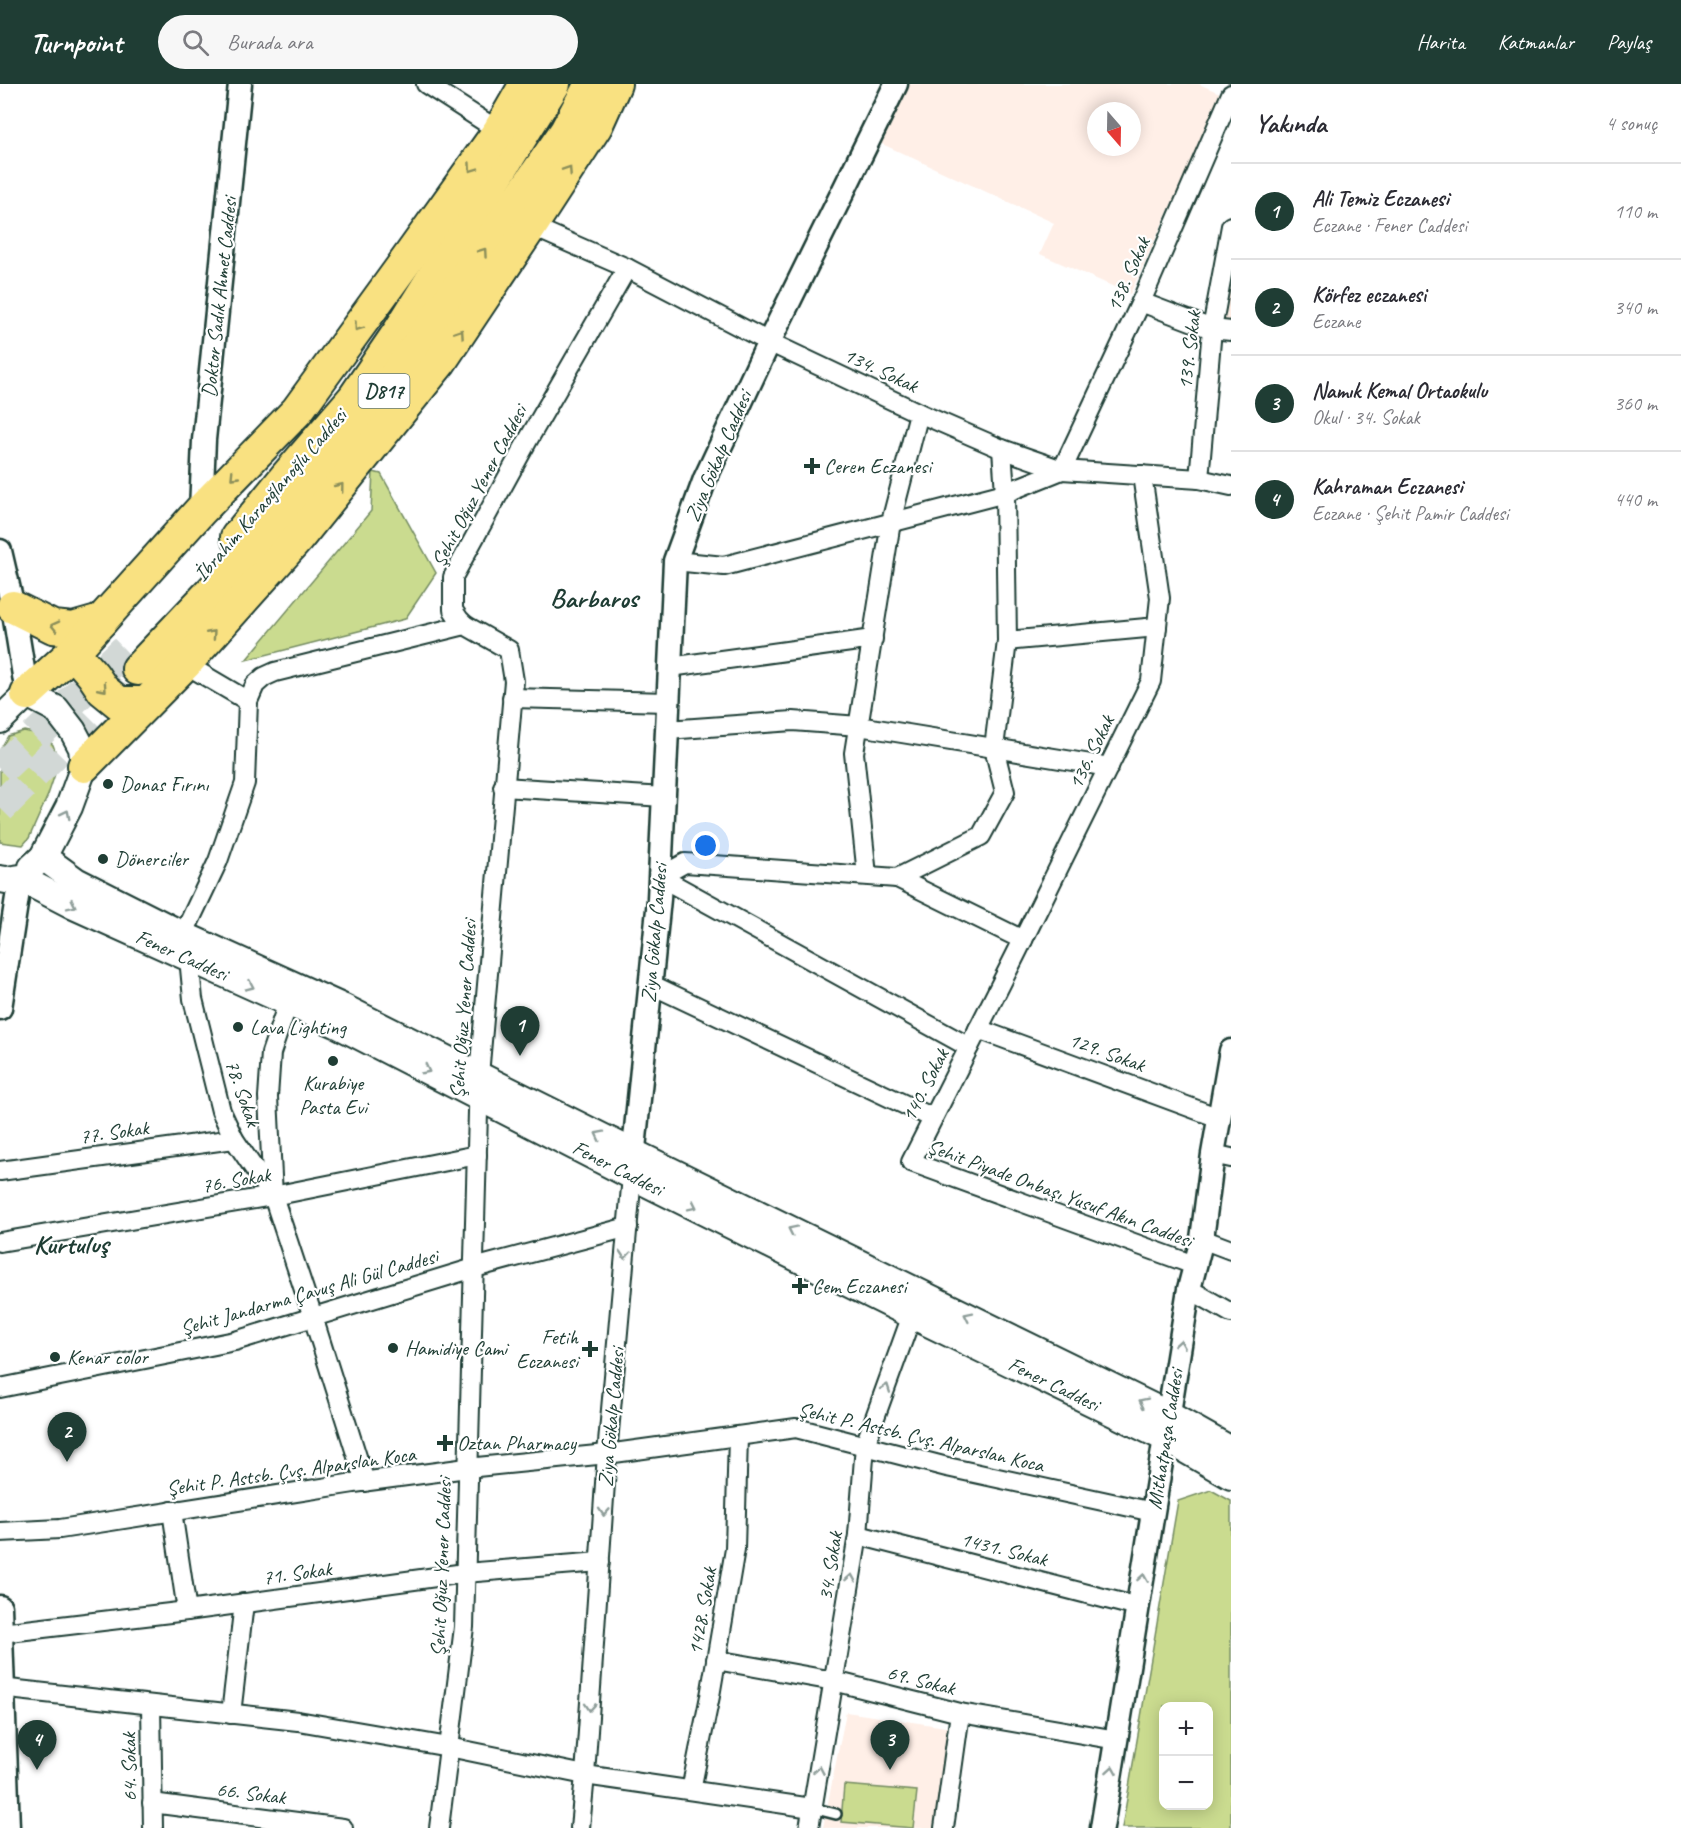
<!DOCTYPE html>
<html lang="tr">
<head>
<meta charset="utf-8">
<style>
	:root { --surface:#fff; --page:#f7f7f7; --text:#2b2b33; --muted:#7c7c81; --line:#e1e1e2; --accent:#1f3d34 }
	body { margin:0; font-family:Caveat,sans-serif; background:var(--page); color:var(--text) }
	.controls { position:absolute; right:18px; bottom:18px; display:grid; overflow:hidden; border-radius:12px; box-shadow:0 3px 15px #0003 }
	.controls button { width:54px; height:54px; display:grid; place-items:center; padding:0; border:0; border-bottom:2px solid var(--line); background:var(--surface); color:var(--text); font:30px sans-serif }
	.compass { position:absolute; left:1087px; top:18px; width:54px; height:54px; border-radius:50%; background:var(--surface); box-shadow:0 3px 15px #0003; rotate:160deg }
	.you { position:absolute; left:706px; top:762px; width:21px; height:21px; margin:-15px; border:4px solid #fff; border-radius:50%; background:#1a73e8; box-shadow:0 0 0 9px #1a73e833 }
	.badge { display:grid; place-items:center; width:39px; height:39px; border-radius:50%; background:var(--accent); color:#fff; font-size:20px; font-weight:700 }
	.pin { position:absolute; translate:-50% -50px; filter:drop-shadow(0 2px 3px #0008) }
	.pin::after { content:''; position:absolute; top:32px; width:21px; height:18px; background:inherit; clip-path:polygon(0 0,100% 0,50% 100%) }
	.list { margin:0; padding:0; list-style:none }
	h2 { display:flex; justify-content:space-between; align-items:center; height:78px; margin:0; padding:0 24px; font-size:26px }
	h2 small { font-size:20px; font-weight:400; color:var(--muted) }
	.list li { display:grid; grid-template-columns:39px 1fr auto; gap:18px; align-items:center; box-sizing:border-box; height:96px; padding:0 24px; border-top:2px solid var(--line) }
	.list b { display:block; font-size:22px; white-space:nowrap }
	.list p { margin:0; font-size:20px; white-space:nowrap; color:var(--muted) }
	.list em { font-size:20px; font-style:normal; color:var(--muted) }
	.icon { flex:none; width:33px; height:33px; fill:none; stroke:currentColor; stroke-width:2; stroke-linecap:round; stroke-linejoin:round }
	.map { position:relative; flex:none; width:1231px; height:1744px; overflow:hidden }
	header { display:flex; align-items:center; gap:36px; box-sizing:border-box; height:84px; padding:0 30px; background:var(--accent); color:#fff }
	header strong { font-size:28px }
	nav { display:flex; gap:33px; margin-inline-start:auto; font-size:21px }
	.search { width:420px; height:54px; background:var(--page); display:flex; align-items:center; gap:15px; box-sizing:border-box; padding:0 21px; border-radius:33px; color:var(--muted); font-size:22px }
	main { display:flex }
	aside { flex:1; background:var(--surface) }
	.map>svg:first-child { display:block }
</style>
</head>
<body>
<header>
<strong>Turnpoint</strong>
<div class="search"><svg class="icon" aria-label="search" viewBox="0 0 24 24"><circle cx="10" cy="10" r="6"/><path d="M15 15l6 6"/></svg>Burada ara</div>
<nav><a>Harita</a><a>Katmanlar</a><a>Paylaş</a></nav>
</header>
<main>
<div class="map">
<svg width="1231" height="1744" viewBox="0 0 1231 1744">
	<rect width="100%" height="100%" fill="#fff"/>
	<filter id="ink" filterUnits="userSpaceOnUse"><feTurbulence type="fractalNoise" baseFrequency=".0167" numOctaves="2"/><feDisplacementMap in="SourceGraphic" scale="12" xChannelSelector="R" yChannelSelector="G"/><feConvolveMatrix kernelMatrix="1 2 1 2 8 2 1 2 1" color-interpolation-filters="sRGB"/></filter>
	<g filter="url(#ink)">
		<!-- built -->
		<g fill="#ffefe7" fill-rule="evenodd">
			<path d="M 907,0 L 1199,0 L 1222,10 L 1130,210 L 1040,170 L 1054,139 L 880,59 ZM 1096,27 L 1132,27 L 1132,63 L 1096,63 Z"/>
			<polygon points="1231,190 1231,245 1221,244"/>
			<polygon points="846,1628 952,1644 937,1744 823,1744"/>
		</g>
		<!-- green -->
		<g fill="#cadb8f" stroke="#748c62" stroke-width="1.5" fill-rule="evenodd">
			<polygon points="373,388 381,390 436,489 405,535 246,576 371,427"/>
			<polygon points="24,647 43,651 53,661 59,678 48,711 29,754 23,761 0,758 0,666 8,652"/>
			<path d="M 1211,1406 L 1231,1417 L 1231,1744 L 1122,1744 L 1178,1417 ZM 1164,1622 L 1208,1622 L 1208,1722 L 1164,1722 Z"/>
			<polygon points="844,1701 917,1707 913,1744 841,1738"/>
		</g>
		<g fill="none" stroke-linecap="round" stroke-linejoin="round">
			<!-- trunk-tunnel -->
			<g stroke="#d2d8d6" stroke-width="32" stroke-dasharray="32 16" stroke-linecap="butt">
				<polyline points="0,686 125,566"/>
				<polyline points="0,724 138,585"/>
			</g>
			<defs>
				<polyline id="service" points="812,1724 836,1730"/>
				<g id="minor">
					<polyline points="426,0 499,47"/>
					<polyline points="531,142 627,184 769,258 919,329 1002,365 1062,386 1199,395 1231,402"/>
					<polyline points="1141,218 1212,245 1231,247"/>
					<polyline points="1142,391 1160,514 1151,597 1016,870 911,1078 1194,1181"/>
					<polyline points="1199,395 1212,245 1231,142"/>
					<polyline points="675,477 724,482 1005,409 1062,386 1141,218 1231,10"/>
					<polyline points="1007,557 1157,543"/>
					<polyline points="185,580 248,617"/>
					<polyline points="670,583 873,555"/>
					<polyline points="512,614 668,618"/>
					<polyline points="667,646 793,637 859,642 1109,683"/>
					<polyline points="503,703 664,713"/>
					<polyline points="867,791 854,669 891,438 919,329"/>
					<polyline points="660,793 685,779 897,794 1023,856"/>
					<polyline points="660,793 969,963"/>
					<polyline points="897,794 981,752 1005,708 994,664 1007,557 1005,409 1002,365"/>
					<polyline points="183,851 218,777 245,699 248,617 255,601 264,593 275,588 465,541"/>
					<polyline points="189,874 193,915 221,1027 234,1055 272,1111"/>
					<polyline points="650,900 933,1034"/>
					<polyline points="288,919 271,969 268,1013 273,1112 313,1233 365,1398"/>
					<polyline points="978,945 1219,1034"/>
					<polyline points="1213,1070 1231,1074"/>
					<polyline points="0,1087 234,1055"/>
					<polyline points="1202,1155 1231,1166"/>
					<polyline points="0,1158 273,1112 477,1071"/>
					<polyline points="1189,1205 1231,1229"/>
					<polyline points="0,1304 235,1257 474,1184 628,1143"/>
					<polyline points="172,1427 187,1527"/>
					<polyline points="0,1448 60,1445 354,1399 467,1384 607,1370 796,1344 947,1383 1153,1428"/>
					<polyline points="858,1451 1138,1523"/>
					<polyline points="1,1549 187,1527 465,1489 600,1478"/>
					<polyline points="716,1576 834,1597 960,1629 1117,1656"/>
					<polyline points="0,1604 298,1637 449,1663 585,1691 812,1724"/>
					<polyline points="151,1621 153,1744"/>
					<polyline points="231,1630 244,1519"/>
					<polyline points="691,1706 710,1612 735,1465 738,1352"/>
					<polyline points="152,1719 343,1744"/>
					<polyline points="439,1744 464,1543 479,991 514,597 509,566 465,541 459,535 453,526 453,493 528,356 627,184"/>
					<polyline points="580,1744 585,1691 607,1370 632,1092"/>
					<polyline points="809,1744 858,1451 865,1361 912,1231"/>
					<polyline points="944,1744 960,1629"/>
				</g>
				<g id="tertiary">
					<polyline points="201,426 204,356 240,0"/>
					<polyline points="0,467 13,523 27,610"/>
					<polyline points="0,924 20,794"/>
					<polyline points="632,1085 659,815 675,477 705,395 769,258 896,0"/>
					<polyline points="0,1523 8,1744"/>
					<polyline points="1102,1744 1189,1205 1202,1155 1213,1070 1231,967"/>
				</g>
				<g id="secondary">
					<polyline points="0,636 27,610 56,625 73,647 82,664 84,682 69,723 43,773 32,783"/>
					<polyline points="43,773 76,797 183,851 342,923 632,1068 1169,1331 1231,1366"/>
					<polyline points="0,795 6,796 20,794 74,822 336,940 632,1092 912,1231 1165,1354 1231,1392"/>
				</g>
				<g id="trunk">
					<polyline points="237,453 285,394 354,314 399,248 554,0"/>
					<polyline points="13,523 53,543 73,545 101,537"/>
					<polyline points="73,568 93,591 103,606 119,619 145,619"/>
					<polyline points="138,585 289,426 354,348 422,255 566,47 591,0"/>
					<polyline points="27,610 73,568 201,426 297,327 401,184 499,47 526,0"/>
					<polyline points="84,682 185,580 298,454 440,278 531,142 596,42 615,0"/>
				</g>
			</defs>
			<!-- service casing -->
			<use href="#service" stroke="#1f3d34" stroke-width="14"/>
			<!-- minor casing -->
			<use href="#minor" stroke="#1f3d34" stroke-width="22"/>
			<!-- tertiary casing -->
			<use href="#tertiary" stroke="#1f3d34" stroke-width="27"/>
			<!-- secondary casing -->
			<use href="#secondary" stroke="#1f3d34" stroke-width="30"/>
			<!-- trunk casing -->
			<use href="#trunk" stroke="#1f3d34" stroke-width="36"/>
			<!-- service -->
			<use href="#service" stroke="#fff" stroke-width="9"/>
			<!-- minor -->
			<use href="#minor" stroke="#fff" stroke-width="18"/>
			<!-- tertiary -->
			<use href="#tertiary" stroke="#fff" stroke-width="22"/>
			<!-- secondary -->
			<use href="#secondary" stroke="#fff" stroke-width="26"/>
			<!-- trunk -->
			<use href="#trunk" stroke="#f9e181" stroke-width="32"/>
		</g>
		<!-- one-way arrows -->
		<defs><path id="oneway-chevron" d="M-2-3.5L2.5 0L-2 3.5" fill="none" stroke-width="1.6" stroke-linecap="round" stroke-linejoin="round" transform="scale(1.5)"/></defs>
		<g stroke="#8c8f5a">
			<use href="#oneway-chevron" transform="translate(472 84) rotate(125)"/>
			<use href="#oneway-chevron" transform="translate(568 86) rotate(-57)"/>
			<use href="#oneway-chevron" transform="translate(483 168) rotate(-55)"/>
			<use href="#oneway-chevron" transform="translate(358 243) rotate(126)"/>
			<use href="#oneway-chevron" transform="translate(460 249) rotate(-56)"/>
			<use href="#oneway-chevron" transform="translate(234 392) rotate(134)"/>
			<use href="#oneway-chevron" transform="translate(340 403) rotate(-51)"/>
			<use href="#oneway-chevron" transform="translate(55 542) rotate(-167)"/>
			<use href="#oneway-chevron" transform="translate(212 550) rotate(-48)"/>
			<use href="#oneway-chevron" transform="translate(103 604) rotate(48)"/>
		</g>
		<g stroke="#8f9e9a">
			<use href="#oneway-chevron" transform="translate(66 730) rotate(-63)"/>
			<use href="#oneway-chevron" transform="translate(72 821) rotate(26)"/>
			<use href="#oneway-chevron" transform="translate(250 902) rotate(24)"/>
			<use href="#oneway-chevron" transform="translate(426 986) rotate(27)"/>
			<use href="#oneway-chevron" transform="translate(599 1051) rotate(-153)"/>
			<use href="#oneway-chevron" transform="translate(693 1122) rotate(26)"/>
			<use href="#oneway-chevron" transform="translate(792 1146) rotate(-154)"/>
			<use href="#oneway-chevron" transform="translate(625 1171) rotate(95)"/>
			<use href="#oneway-chevron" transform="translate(968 1232) rotate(-154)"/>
			<use href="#oneway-chevron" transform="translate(1180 1260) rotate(-81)"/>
			<use href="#oneway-chevron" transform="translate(886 1304) rotate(-70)"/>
			<use href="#oneway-chevron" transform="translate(1143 1318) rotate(-154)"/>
			<use href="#oneway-chevron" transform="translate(604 1428) rotate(94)"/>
			<use href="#oneway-chevron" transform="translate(851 1494) rotate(-81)"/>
			<use href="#oneway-chevron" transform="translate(1143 1494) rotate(-81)"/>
			<use href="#oneway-chevron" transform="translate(590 1623) rotate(94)"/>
			<use href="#oneway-chevron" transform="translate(819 1686) rotate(-80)"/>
			<use href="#oneway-chevron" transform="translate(1112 1686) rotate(-81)"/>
		</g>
	</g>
	<!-- markers -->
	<g fill="#1f3d34" stroke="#fff" stroke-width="2">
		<path d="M809 373h6v6h6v6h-6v6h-6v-6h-6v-6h6z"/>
		<circle cx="108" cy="700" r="6"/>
		<circle cx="103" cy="775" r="6"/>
		<circle cx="238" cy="943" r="6"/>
		<circle cx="333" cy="977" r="6"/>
		<path d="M797 1193h6v6h6v6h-6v6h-6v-6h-6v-6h6z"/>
		<circle cx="393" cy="1264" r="6"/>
		<path d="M587 1256h6v6h6v6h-6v6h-6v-6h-6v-6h6z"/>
		<circle cx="55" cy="1273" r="6"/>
		<path d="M442 1350h6v6h6v6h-6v6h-6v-6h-6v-6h6z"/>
	</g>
	<g text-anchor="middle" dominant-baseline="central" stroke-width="4.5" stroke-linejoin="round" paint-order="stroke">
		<!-- shield labels -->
		<rect fill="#fff" stroke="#627771" stroke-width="1.5" x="358.5" y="290" width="51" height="34" rx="4.5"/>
		<g font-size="20" font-weight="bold" fill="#1f3d34">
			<text x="384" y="307">D817</text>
		</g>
		<!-- street labels -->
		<g font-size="21" fill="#1f3d34" stroke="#fff">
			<text transform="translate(1128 190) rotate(-66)">138. Sokak</text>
			<text transform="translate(219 213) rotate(-84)">Doktor Sadık Ahmet Caddesi</text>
			<text transform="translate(1189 266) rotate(-83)">139. Sokak</text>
			<text transform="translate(881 286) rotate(25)">134. Sokak</text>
			<text transform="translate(718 372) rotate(-67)">Ziya Gökalp Caddesi</text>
			<text transform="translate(479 402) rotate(-62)">Şehit Oğuz Yener Caddesi</text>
			<text transform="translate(270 411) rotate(-49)">İbrahim Karaoğlanoğlu Caddesi</text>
			<text transform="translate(1091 668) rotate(-64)">136. Sokak</text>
			<text transform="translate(654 849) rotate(-85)">Ziya Gökalp Caddesi</text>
			<text transform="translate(182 871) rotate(24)">Fener Caddesi</text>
			<text transform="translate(463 925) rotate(-86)">Şehit Oğuz Yener Caddesi</text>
			<text transform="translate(1107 968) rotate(20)">129. Sokak</text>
			<text transform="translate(925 1001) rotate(-63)">140. Sokak</text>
			<text transform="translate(243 1009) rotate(71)">78. Sokak</text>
			<text transform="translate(114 1048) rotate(-8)">77. Sokak</text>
			<text transform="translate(618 1084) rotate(27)">Fener Caddesi</text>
			<text transform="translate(236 1096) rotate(-10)">76. Sokak</text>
			<text transform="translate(1060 1109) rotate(20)">Şehit Piyade Onbaşı Yusuf Akın Caddesi</text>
			<text transform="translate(309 1208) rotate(-16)">Şehit Jandarma Çavuş Ali Gül Caddesi</text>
			<text transform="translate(1054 1300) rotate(26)">Fener Caddesi</text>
			<text transform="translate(611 1333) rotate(-85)">Ziya Gökalp Caddesi</text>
			<text transform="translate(921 1353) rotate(13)">Şehit P. Astsb. Çvş. Alparslan Koca</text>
			<text transform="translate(1165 1355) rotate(-81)">Mithatpaşa Caddesi</text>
			<text transform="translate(291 1387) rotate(-8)">Şehit P. Astsb. Çvş. Alparslan Koca</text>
			<text transform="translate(1004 1465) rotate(14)">1431. Sokak</text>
			<text transform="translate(830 1482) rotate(-81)">34. Sokak</text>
			<text transform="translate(441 1483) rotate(-88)">Şehit Oğuz Yener Caddesi</text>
			<text transform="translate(297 1489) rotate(-8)">71. Sokak</text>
			<text transform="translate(702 1527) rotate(-80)">1428. Sokak</text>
			<text transform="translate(921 1596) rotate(14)">69. Sokak</text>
			<text transform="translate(129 1683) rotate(-91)">64. Sokak</text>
			<text transform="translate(251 1709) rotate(7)">66. Sokak</text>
		</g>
		<!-- poi labels -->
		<g font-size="21" fill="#1f3d34" stroke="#fff" text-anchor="start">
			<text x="824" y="382">Ceren Eczanesi</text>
			<text x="120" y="700">Donas Fırını</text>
			<text x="115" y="775">Dönerciler</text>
			<text x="250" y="943">Lava Lighting</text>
			<text x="333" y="999" text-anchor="middle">Kurabiye<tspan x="333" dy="24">Pasta Evi</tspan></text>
			<text x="812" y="1202">Cem Eczanesi</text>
			<text x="578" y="1253" text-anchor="end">Fetih<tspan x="578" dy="24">Eczanesi</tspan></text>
			<text x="405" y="1264">Hamidiye Cami</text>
			<text x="67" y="1273">Kenar color</text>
			<text x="457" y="1359">Oztan Pharmacy</text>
		</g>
		<!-- district labels -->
		<g font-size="27" font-weight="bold" fill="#1f3d34" stroke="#fff">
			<text x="594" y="514">Barbaros</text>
			<text x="71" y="1160">Kurtuluş</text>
		</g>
	</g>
</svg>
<div class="controls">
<button>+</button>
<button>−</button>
</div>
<svg class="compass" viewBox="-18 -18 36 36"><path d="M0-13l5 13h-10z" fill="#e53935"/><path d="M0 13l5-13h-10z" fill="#7c7c81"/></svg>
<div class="you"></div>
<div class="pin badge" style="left:520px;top:972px">1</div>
<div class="pin badge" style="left:67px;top:1378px">2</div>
<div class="pin badge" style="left:890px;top:1686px">3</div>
<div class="pin badge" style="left:37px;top:1686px">4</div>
</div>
<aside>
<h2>Yakında<small>4 sonuç</small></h2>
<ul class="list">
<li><span class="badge">1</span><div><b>Ali Temiz Eczanesi</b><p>Eczane · Fener Caddesi</p></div><em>110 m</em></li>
<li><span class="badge">2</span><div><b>Körfez eczanesi</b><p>Eczane</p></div><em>340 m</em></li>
<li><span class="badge">3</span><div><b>Namık Kemal Ortaokulu</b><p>Okul · 34. Sokak</p></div><em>360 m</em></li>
<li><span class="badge">4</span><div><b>Kahraman Eczanesi</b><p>Eczane · Şehit Pamir Caddesi</p></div><em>440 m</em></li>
</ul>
</aside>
</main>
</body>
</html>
